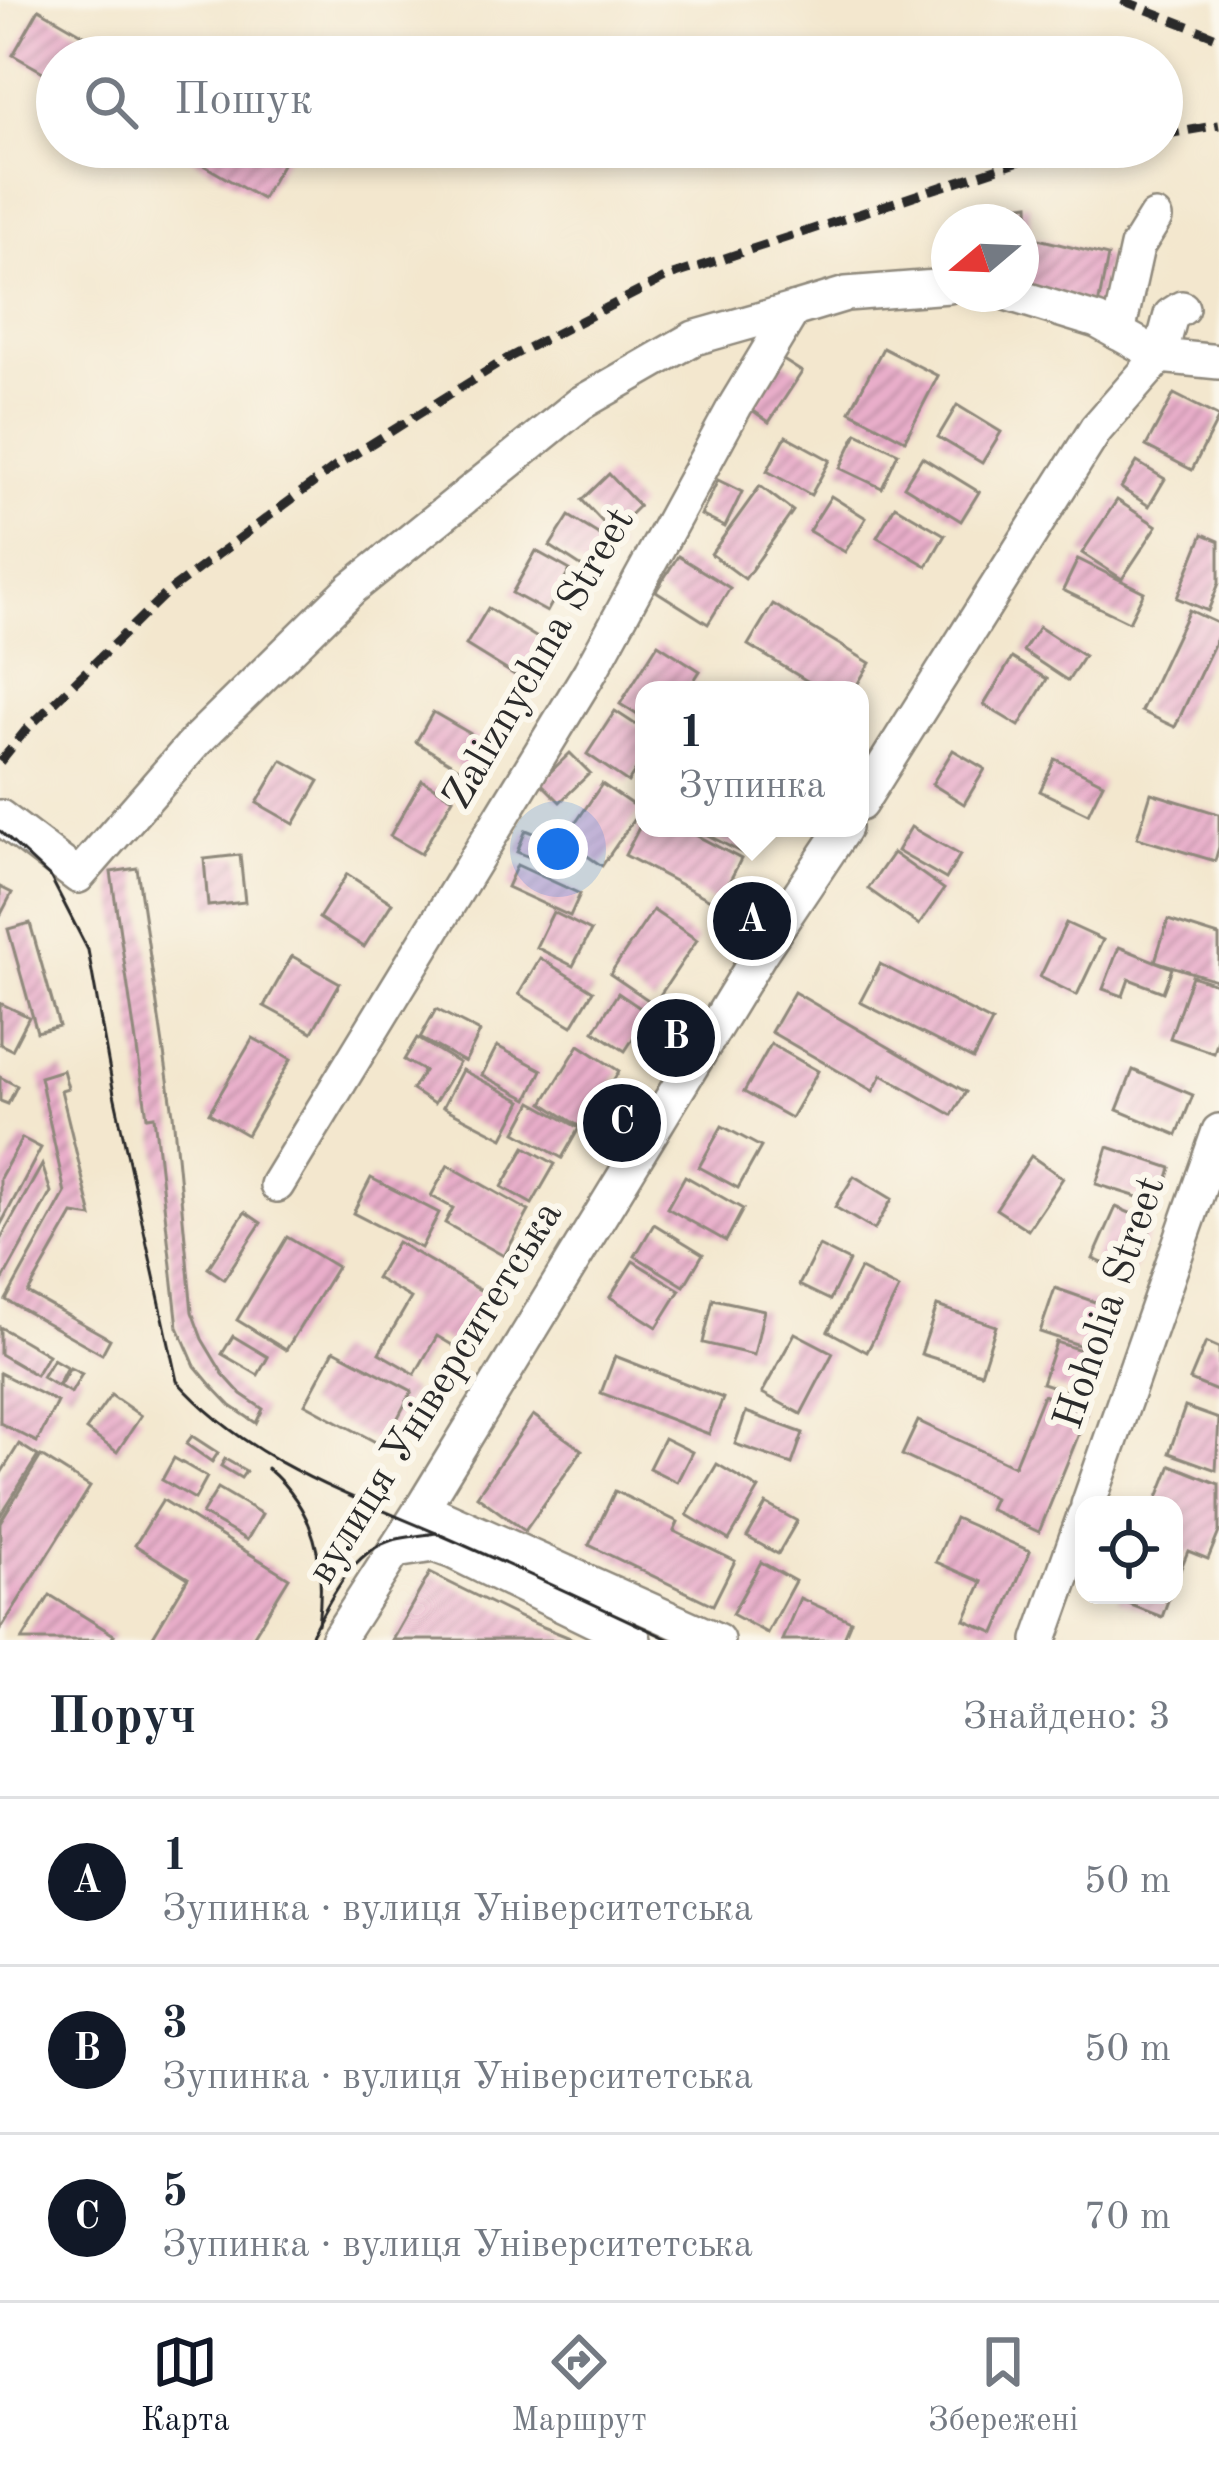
<!DOCTYPE html>
<html lang="uk">
<head>
<meta charset="utf-8">
<style>
	:root { --surface:#fff; --page:#f6f6f7; --text:#1f2937; --muted:#747a83; --line:#e0e1e3; --accent:#111827 }
	body { margin:0; font-family:"Old Standard TT",serif; background:var(--page); color:var(--text) }
	.controls { position:absolute; right:36px; bottom:36px; display:grid; overflow:hidden; border-radius:24px; box-shadow:0 6px 18px #0003 }
	.controls button { width:108px; height:108px; display:grid; place-items:center; padding:0; border:0; border-bottom:3px solid var(--line); background:var(--surface); color:var(--text); font:60px sans-serif }
	.compass { position:absolute; left:931px; top:204px; width:108px; height:108px; border-radius:50%; background:var(--surface); box-shadow:0 6px 18px #0003; rotate:251deg }
	.you { position:absolute; left:558px; top:849px; width:42px; height:42px; margin:-30px; border:9px solid #fff; border-radius:50%; background:#1a73e8; box-shadow:0 0 0 18px #1a73e833 }
	.badge { display:grid; place-items:center; width:78px; height:78px; border-radius:50%; background:var(--accent); color:#fff; font-size:39px; font-weight:700 }
	.pin { position:absolute; translate:-50% -50%; border:6px solid #fff; box-shadow:0 3px 12px #0006 }
	.popup { position:absolute; left:635px; top:681px; width:234px; height:156px; box-sizing:border-box; display:grid; place-content:center; border-radius:24px; background:var(--surface); filter:drop-shadow(0 3px 9px #0005); font-size:39px; white-space:nowrap; color:var(--muted) }
	.popup b { font-size:45px; color:var(--text) }
	.popup::after { content:''; position:absolute; left:50%; top:100%; margin-left:-24px; border:24px solid transparent; border-top-color:var(--surface) }
	.list { margin:0; padding:0; list-style:none }
	h2 { display:flex; justify-content:space-between; align-items:center; height:156px; margin:0; padding:0 48px; font-size:51px }
	h2 small { font-size:39px; font-weight:400; color:var(--muted) }
	.list li { display:grid; grid-template-columns:78px 1fr auto; gap:36px; align-items:center; box-sizing:border-box; height:168px; padding:0 48px; border-top:3px solid var(--line) }
	.list b { display:block; font-size:45px; white-space:nowrap }
	.list p { margin:0; font-size:39px; white-space:nowrap; color:var(--muted) }
	.list em { font-size:39px; font-style:normal; color:var(--muted) }
	.icon { flex:none; width:66px; height:66px; fill:none; stroke:currentColor; stroke-width:2; stroke-linecap:round; stroke-linejoin:round }
	.map { position:relative; flex:none; width:1219px; height:1640px; overflow:hidden }
	.search { position:absolute; background:var(--surface); box-shadow:0 6px 18px #0003; left:36px; right:36px; top:36px; height:132px; display:flex; align-items:center; gap:30px; box-sizing:border-box; padding:0 42px; border-radius:66px; color:var(--muted); font-size:45px }
	.sheet { height:660px; background:var(--surface) }
	nav { display:flex; justify-content:space-around; align-items:center; box-sizing:border-box; height:168px; border-top:3px solid var(--line); background:var(--surface); font-size:33px; color:var(--muted) }
	nav a { display:grid; justify-items:center; gap:6px }
	nav .on { color:var(--accent) }
	.map>svg:first-child { display:block }
</style>
</head>
<body>
<div class="map">
<svg width="1219" height="1640" viewBox="0 0 1219 1640">
	<defs>
		<pattern id="building-hatch" width="6" height="6" patternUnits="userSpaceOnUse" patternTransform="scale(3)"><rect width="6" height="6" fill="#e9aeca"/><path d="M-1 1l2-2M0 6l6-6M5 7l2-2" fill="none" stroke="#bd8ea4"/></pattern>
	</defs>
	<rect width="100%" height="100%" fill="#fbf7ec"/>
	<filter id="ink" filterUnits="userSpaceOnUse"><feTurbulence type="fractalNoise" baseFrequency=".00833" numOctaves="2"/><feDisplacementMap in="SourceGraphic" scale="24" xChannelSelector="R" yChannelSelector="G"/><feConvolveMatrix kernelMatrix="1 2 1 2 8 2 1 2 1" color-interpolation-filters="sRGB"/></filter>
	<filter id="wash" filterUnits="userSpaceOnUse"><feTurbulence type="fractalNoise" baseFrequency=".004" numOctaves="4" result="noise"/><feDisplacementMap in="SourceGraphic" scale="48" xChannelSelector="R" yChannelSelector="G"/><feGaussianBlur stdDeviation="2.7" result="paint"/><feColorMatrix in="noise" values="0 0 0 0 0 0 0 0 0 0 0 0 0 0 0 0 0 1.4 0 .05"/><feComposite in="paint" operator="in"/></filter>
	<g filter="url(#wash)">
		<rect width="100%" height="100%" fill="#f3e7ce"/>
		<g id="blocks">
			<!-- building -->
			<g fill="url(#building-hatch)">
				<polygon points="39,9 122,57 57,57 57,80 13,55"/>
				<polygon points="172,147 277,147 288,154 262,199"/>
				<polygon points="1029,204 1030,237 1108,256 1098,306 1021,284 1021,222 958,222 957,214"/>
				<polygon points="883,348 938,376 905,440 850,411"/>
				<polygon points="780,358 802,372 769,422 748,407"/>
				<polygon points="1174,394 1219,417 1192,470 1146,446"/>
				<polygon points="957,405 1001,432 982,463 938,437"/>
				<polygon points="857,433 898,453 882,488 840,468"/>
				<polygon points="786,436 830,460 811,495 767,471"/>
				<polygon points="922,457 979,492 961,521 904,486"/>
				<polygon points="1137,462 1165,479 1149,506 1121,488"/>
				<polygon points="609,474 639,506 612,532 582,500"/>
				<polygon points="718,480 742,492 725,527 701,515"/>
				<polygon points="760,486 793,511 745,579 711,554"/>
				<polygon points="831,496 866,518 845,552 809,531"/>
				<polygon points="1117,500 1157,526 1122,579 1082,553"/>
				<polygon points="895,506 945,535 927,566 877,537"/>
				<polygon points="569,516 619,547 599,578 550,546"/>
				<polygon points="1203,534 1219,541 1219,583 1208,611 1177,598"/>
				<polygon points="536,551 570,570 547,612 512,593"/>
				<polygon points="678,556 730,588 708,624 656,591"/>
				<polygon points="1078,559 1144,592 1129,622 1063,590"/>
				<polygon points="773,604 870,663 854,690 822,690 748,645"/>
				<polygon points="488,608 549,645 526,682 466,645"/>
				<polygon points="1189,610 1219,624 1219,634 1175,727 1141,711"/>
				<polygon points="1039,627 1084,656 1068,681 1023,651"/>
				<polygon points="658,644 700,671 688,690 644,690 644,719 620,704"/>
				<polygon points="1012,658 1047,679 1019,726 984,705"/>
				<polygon points="615,711 644,730 644,758 628,782 587,754"/>
				<polygon points="433,712 490,745 472,776 416,742"/>
				<polygon points="953,750 985,769 964,804 932,784"/>
				<polygon points="570,753 590,773 560,802 540,782"/>
				<polygon points="1055,759 1103,783 1088,814 1040,791"/>
				<polygon points="282,760 319,781 294,824 257,803"/>
				<polygon points="422,780 453,798 421,854 390,836"/>
				<polygon points="602,784 640,810 602,866 564,840"/>
				<polygon points="1151,793 1219,814 1219,847 1215,861 1137,838"/>
				<polygon points="644,818 644,828 682,828 741,859 718,904 625,855"/>
				<polygon points="911,827 960,855 946,879 897,851"/>
				<polygon points="694,828 754,828 742,853"/>
				<polygon points="526,830 573,849 564,871 517,852"/>
				<polygon points="893,853 944,889 919,925 868,889"/>
				<polygon points="240,855 245,902 208,906 204,859"/>
				<polygon points="517,865 580,894 570,916 507,887"/>
				<polygon points="137,868 173,1114 192,1312 202,1339 223,1374 241,1394 263,1409 256,1423 231,1406 210,1384 195,1366 178,1327 154,1116 147,1117 111,872"/>
				<polygon points="347,874 392,903 364,947 319,918"/>
				<polygon points="0,887 12,893 0,916"/>
				<polygon points="653,910 697,940 654,1004 610,974"/>
				<polygon points="553,912 591,931 573,966 536,947"/>
				<polygon points="1168,920 1219,936 1219,981 1155,961"/>
				<polygon points="30,923 59,1026 37,1032 8,929"/>
				<polygon points="1066,923 1103,940 1077,995 1040,977"/>
				<polygon points="1119,947 1172,968 1163,992 1129,979 1123,996 1103,989"/>
				<polygon points="292,956 340,983 312,1032 264,1006"/>
				<polygon points="540,958 593,991 572,1026 519,994"/>
				<polygon points="880,964 992,1022 973,1059 860,1002"/>
				<polygon points="1192,976 1219,985 1219,1037 1214,1053 1170,1038"/>
				<polygon points="794,992 966,1092 952,1115 882,1075 873,1091 771,1032"/>
				<polygon points="618,993 649,1014 625,1051 594,1031"/>
				<polygon points="0,1003 29,1017 12,1050 0,1044"/>
				<polygon points="436,1009 480,1032 465,1062 420,1038"/>
				<polygon points="253,1038 291,1059 247,1135 209,1113"/>
				<polygon points="417,1038 459,1063 434,1104 412,1090 424,1071 404,1060"/>
				<polygon points="771,1044 818,1071 791,1118 744,1092"/>
				<polygon points="579,1045 619,1071 583,1129 543,1103"/>
				<polygon points="497,1046 542,1070 528,1099 482,1075"/>
				<polygon points="63,1070 68,1088 61,1090 92,1217 73,1214 28,1293 110,1339 102,1354 6,1300 65,1193 40,1077"/>
				<polygon points="462,1070 522,1101 503,1138 443,1107"/>
				<polygon points="1133,1070 1193,1095 1177,1135 1117,1110"/>
				<polygon points="0,1077 17,1086 8,1104 0,1101"/>
				<polygon points="532,1102 579,1128 562,1158 516,1132"/>
				<polygon points="722,1126 761,1147 738,1188 699,1167"/>
				<polygon points="22,1138 41,1148 0,1226 0,1178"/>
				<polygon points="525,1147 555,1164 532,1204 502,1187"/>
				<polygon points="1108,1147 1171,1168 1160,1204 1096,1184"/>
				<polygon points="1031,1156 1063,1178 1028,1230 996,1209"/>
				<polygon points="42,1165 51,1192 0,1285 0,1240"/>
				<polygon points="448,1165 529,1211 504,1256 445,1223 453,1208 431,1196"/>
				<polygon points="685,1176 743,1209 726,1241 667,1208"/>
				<polygon points="854,1176 892,1199 874,1230 835,1207"/>
				<polygon points="371,1178 439,1213 421,1248 353,1213"/>
				<polygon points="1116,1207 1153,1223 1131,1275 1093,1259"/>
				<polygon points="245,1212 261,1223 224,1279 208,1268"/>
				<polygon points="654,1224 703,1254 684,1286 635,1256"/>
				<polygon points="287,1237 337,1267 286,1350 237,1320"/>
				<polygon points="397,1242 499,1301 469,1355 437,1336 415,1374 379,1353 411,1298 376,1278"/>
				<polygon points="819,1246 849,1261 830,1300 799,1285"/>
				<polygon points="633,1261 680,1290 657,1327 610,1297"/>
				<polygon points="860,1269 899,1289 867,1352 828,1331"/>
				<polygon points="1055,1288 1115,1309 1100,1352 1040,1332"/>
				<polygon points="713,1299 764,1310 754,1355 703,1343"/>
				<polygon points="937,1306 996,1326 981,1373 921,1354"/>
				<polygon points="0,1327 48,1355 36,1375 0,1354"/>
				<polygon points="795,1333 833,1353 801,1414 762,1393"/>
				<polygon points="233,1336 268,1357 258,1375 222,1354"/>
				<polygon points="1056,1342 1096,1355 1082,1396 1042,1383"/>
				<polygon points="1206,1342 1219,1348 1219,1392 1190,1380"/>
				<polygon points="334,1350 412,1391 383,1446 305,1404"/>
				<polygon points="615,1356 723,1398 709,1434 601,1393"/>
				<polygon points="53,1359 67,1367 57,1386 42,1377"/>
				<polygon points="70,1368 82,1374 71,1393 59,1386"/>
				<polygon points="0,1373 57,1402 37,1442 0,1423"/>
				<polygon points="111,1395 141,1416 117,1452 86,1430"/>
				<polygon points="1043,1395 1087,1414 1039,1532 989,1509 994,1498 902,1455 918,1421 1014,1466"/>
				<polygon points="1185,1407 1219,1419 1216,1470 1169,1453"/>
				<polygon points="746,1412 803,1433 792,1464 735,1444"/>
				<polygon points="533,1415 582,1450 525,1531 477,1496"/>
				<polygon points="192,1436 218,1453 212,1462 186,1444"/>
				<polygon points="664,1438 692,1452 677,1482 649,1468"/>
				<polygon points="19,1444 38,1456 0,1516 0,1475"/>
				<polygon points="41,1456 90,1487 0,1630 0,1522"/>
				<polygon points="174,1458 207,1477 195,1499 162,1480"/>
				<polygon points="225,1459 246,1471 241,1478 221,1466"/>
				<polygon points="717,1464 759,1489 729,1540 687,1515"/>
				<polygon points="1171,1465 1219,1484 1219,1532 1208,1559 1188,1551 1174,1585 1174,1505 1155,1505"/>
				<polygon points="218,1488 262,1514 247,1540 202,1514"/>
				<polygon points="615,1491 678,1522 674,1531 735,1561 713,1605 589,1545"/>
				<polygon points="163,1500 289,1578 251,1640 151,1640 188,1578 135,1545"/>
				<polygon points="766,1504 797,1521 778,1554 747,1537"/>
				<polygon points="955,1518 1030,1551 995,1633 965,1620 982,1582 936,1562"/>
				<polygon points="761,1562 795,1581 767,1633 732,1614"/>
				<polygon points="430,1573 521,1618 575,1640 392,1640"/>
				<polygon points="50,1595 114,1635 111,1640 22,1640"/>
				<polygon points="1120,1595 1170,1595 1162,1617 1118,1600"/>
				<polygon points="800,1598 851,1621 843,1640 782,1640"/>
			</g>
		</g>
	</g>
	<g filter="url(#ink)">
		<use href="#blocks" fill-opacity="0" stroke="#8f897c" stroke-width="3"/>
		<g fill="none" stroke-linecap="round" stroke-linejoin="round">
			<defs>
				<g id="minor">
					<polyline points="1009,294 1097,321 1160,356 1219,362"/>
					<polyline points="1118,333 1137,247 1155,218"/>
					<polyline points="860,804 1096,429 1160,356 1171,315 1182,308"/>
					<polyline points="0,817 78,876 196,741 352,588 581,403 694,338 793,310"/>
					<polyline points="277,1185 590,672 735,406 793,310 846,294 949,286"/>
					<polyline points="1088,1505 1219,1131"/>
					<polyline points="422,1508 717,1640"/>
					<polyline points="395,1551 434,1545 453,1552 634,1640"/>
					<polyline points="337,1640 422,1508 761,952 844,828"/>
					<polyline points="1040,1640 1084,1516"/>
				</g>
			</defs>
			<!-- minor casing -->
			<use href="#minor" stroke="#8f897c" stroke-width="38"/>
			<!-- minor -->
			<use href="#minor" stroke="#fff" stroke-width="33"/>
			<!-- tram -->
			<g stroke="#2b2b2b" stroke-width="3">
				<path d="M 0,831 L 51,878 L 88,950 L 114,1094 L 177,1381 C 246,1459 343,1493 436,1533 C 514,1567 592,1603 670,1640"/>
				<path d="M 267,1468 C 316,1509 326,1563 318,1624"/>
				<path d="M 308,1640 C 328,1606 347,1557 387,1542 C 401,1536 421,1536 436,1533"/>
			</g>
			<!-- rail -->
			<g stroke="#2b2b2b" stroke-width="9" stroke-dasharray="18 9" stroke-linecap="butt">
				<polyline points="1122,0 1219,38"/>
				<polyline points="1162,135 1219,125"/>
				<polyline points="0,762 25,731 165,594 339,464 508,358 667,277 1035,156 1090,147"/>
			</g>
		</g>
	</g>
	<g text-anchor="middle" dominant-baseline="central" stroke-width="12" stroke-linejoin="round" paint-order="stroke">
		<!-- street labels -->
		<g font-size="42" fill="#2b2b2b" stroke="#fbf7ec">
			<text transform="translate(540 659) rotate(-60)">Zaliznychna Street</text>
			<text transform="translate(1111 1303) rotate(-71)">Hoholia Street</text>
			<text transform="translate(436 1393) rotate(-58)">вулиця Університетська</text>
		</g>
	</g>
</svg>
<div class="controls">
<button><svg class="icon" aria-label="locate" viewBox="0 0 24 24"><circle cx="12" cy="12" r="6"/><path d="M12 2v4M12 18v4M2 12h4M18 12h4"/></svg></button>
</div>
<svg class="compass" viewBox="-18 -18 36 36"><path d="M0-13l5 13h-10z" fill="#e53935"/><path d="M0 13l5-13h-10z" fill="#747a83"/></svg>
<div class="you"></div>
<div class="pin badge" style="left:752px;top:921px">A</div>
<div class="popup"><b>1</b>Зупинка</div>
<div class="pin badge" style="left:676px;top:1038px">B</div>
<div class="pin badge" style="left:622px;top:1123px">C</div>
<div class="search"><svg class="icon" aria-label="search" viewBox="0 0 24 24"><circle cx="10" cy="10" r="6"/><path d="M15 15l6 6"/></svg>Пошук</div>
</div>
<section class="sheet">
<h2>Поруч<small>Знайдено: 3</small></h2>
<ul class="list">
<li><span class="badge">A</span><div><b>1</b><p>Зупинка · вулиця Університетська</p></div><em>50 m</em></li>
<li><span class="badge">B</span><div><b>3</b><p>Зупинка · вулиця Університетська</p></div><em>50 m</em></li>
<li><span class="badge">C</span><div><b>5</b><p>Зупинка · вулиця Університетська</p></div><em>70 m</em></li>
</ul>
</section>
<nav>
<a class="on"><svg class="icon" aria-label="map" viewBox="0 0 24 24"><path d="M3 6l6-2 6 2 6-2v14l-6 2-6-2-6 2zM9 4v14M15 6v14"/></svg>Карта</a>
<a><svg class="icon" aria-label="directions" viewBox="0 0 24 24"><path d="M12 3l9 9-9 9-9-9zM9 14v-3h6M13 9l2 2-2 2"/></svg>Маршрут</a>
<a><svg class="icon" aria-label="saved" viewBox="0 0 24 24"><path d="M7 4h10v16l-5-4-5 4z"/></svg>Збережені</a>
</nav>
</body>
</html>
